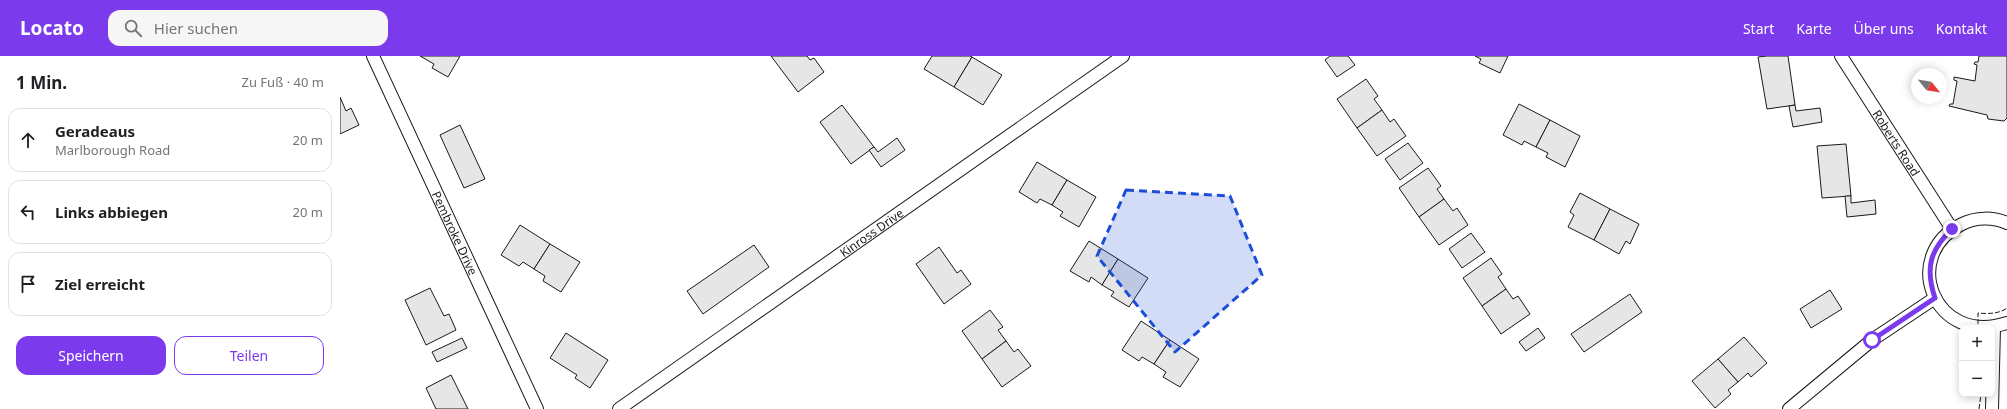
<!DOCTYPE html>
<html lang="de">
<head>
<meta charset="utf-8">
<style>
	:root { --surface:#fff; --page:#f6f6f6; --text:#202124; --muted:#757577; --line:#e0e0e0; --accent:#7c3aed }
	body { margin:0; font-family:"Noto Sans",sans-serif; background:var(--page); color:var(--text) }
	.controls { position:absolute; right:12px; bottom:12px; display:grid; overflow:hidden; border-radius:8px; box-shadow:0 2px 10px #0003 }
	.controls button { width:36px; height:36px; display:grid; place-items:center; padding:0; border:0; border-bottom:1px solid var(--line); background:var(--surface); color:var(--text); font:20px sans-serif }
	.compass { position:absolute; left:1571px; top:12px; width:36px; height:36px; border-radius:50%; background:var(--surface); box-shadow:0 2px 10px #0003; rotate:120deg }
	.stop { position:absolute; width:12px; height:12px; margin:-9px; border:3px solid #7c3aed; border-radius:50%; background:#fff }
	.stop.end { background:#7c3aed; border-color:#fff; box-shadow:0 1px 4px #0008 }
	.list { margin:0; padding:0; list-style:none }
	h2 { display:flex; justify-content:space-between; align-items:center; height:52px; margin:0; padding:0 16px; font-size:17px }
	h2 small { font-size:13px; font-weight:400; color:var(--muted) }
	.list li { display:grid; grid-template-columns:26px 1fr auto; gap:12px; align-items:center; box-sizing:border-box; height:64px; margin:0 8px 8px; padding:0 8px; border:1px solid var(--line); border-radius:12px }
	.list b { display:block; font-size:15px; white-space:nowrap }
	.list p { margin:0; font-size:13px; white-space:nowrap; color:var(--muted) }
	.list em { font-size:13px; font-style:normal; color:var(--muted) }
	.actions { display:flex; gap:8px; padding:12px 16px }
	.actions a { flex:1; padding:9px 0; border:1px solid var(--accent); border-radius:12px; text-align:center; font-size:14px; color:var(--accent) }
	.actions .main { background:var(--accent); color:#fff }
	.icon { flex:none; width:22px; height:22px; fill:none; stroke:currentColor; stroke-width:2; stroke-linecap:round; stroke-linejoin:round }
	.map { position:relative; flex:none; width:1667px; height:353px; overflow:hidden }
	header { display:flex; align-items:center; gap:24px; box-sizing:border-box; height:56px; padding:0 20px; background:var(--accent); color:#fff }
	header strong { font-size:19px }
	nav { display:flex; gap:22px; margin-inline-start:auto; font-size:14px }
	.search { width:280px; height:36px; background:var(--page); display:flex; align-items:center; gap:10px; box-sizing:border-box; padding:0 14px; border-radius:12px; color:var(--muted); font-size:15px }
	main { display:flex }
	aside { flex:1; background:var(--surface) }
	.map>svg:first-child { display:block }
</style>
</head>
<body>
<header>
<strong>Locato</strong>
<div class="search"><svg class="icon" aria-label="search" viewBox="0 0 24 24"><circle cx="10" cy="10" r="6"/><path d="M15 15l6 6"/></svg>Hier suchen</div>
<nav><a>Start</a><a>Karte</a><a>Über uns</a><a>Kontakt</a></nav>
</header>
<main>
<aside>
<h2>1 Min.<small>Zu Fuß · 40 m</small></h2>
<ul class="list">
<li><svg class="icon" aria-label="ahead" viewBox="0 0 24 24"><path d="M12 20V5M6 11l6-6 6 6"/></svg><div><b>Geradeaus</b><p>Marlborough Road</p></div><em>20 m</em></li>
<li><svg class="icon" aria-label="left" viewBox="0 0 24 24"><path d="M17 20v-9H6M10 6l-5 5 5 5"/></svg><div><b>Links abbiegen</b></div><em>20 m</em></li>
<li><svg class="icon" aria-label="arrive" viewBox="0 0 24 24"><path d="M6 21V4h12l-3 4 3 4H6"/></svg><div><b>Ziel erreicht</b></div></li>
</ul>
<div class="actions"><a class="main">Speichern</a><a>Teilen</a></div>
</aside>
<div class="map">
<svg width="1667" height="353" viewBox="0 0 1667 353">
	<rect width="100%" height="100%" fill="#fff"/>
	<!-- building -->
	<g fill="#e6e6e6" stroke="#1a1a1a">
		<polygon points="80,0 120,0 108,21 92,12 94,8"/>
		<polygon points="431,0 467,0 470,4 474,2 484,16 458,36"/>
		<polygon points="592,0 630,0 632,1 614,31 584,13"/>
		<polygon points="990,0 1008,0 1015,9 997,21 985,4"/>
		<polygon points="1135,0 1168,0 1160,17 1139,7 1141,3"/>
		<polygon points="1427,0 1448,0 1455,49 1427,53 1418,1"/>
		<polygon points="1639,0 1667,0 1667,62 1664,65 1648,63 1647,59 1609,50 1610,48 1613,48 1617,25 1614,24 1614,21 1635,25 1637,9 1634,8 1635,6 1638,6"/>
		<polygon points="632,1 662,19 643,49 614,31"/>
		<polygon points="1026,23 1038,40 1034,43 1042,54 1017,72 997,43"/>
		<polygon points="0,41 6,55 11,52 19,69 0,78"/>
		<polygon points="1179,48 1210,64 1196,91 1184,85 1182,89 1163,79"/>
		<polygon points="502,49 534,91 511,108 480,66"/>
		<polygon points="1455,49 1456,55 1480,52 1482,66 1453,71 1449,50"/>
		<polygon points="1042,54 1050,66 1054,63 1066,80 1037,100 1017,72"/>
		<polygon points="1210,64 1240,80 1225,111 1206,101 1208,97 1196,91"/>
		<polygon points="120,69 145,123 124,132 100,79"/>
		<polygon points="557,82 565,94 541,111 529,94 534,91 538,96"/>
		<polygon points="1068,87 1083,107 1060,124 1045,103"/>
		<polygon points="1506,88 1511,140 1482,142 1477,90"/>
		<polygon points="697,106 727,124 712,149 700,143 697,147 679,136"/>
		<polygon points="1088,112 1101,130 1097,133 1104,143 1079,161 1059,132"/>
		<polygon points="727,124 756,141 739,171 720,160 723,156 712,149"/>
		<polygon points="1240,137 1270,153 1254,184 1228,171 1234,159 1230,156"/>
		<polygon points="1505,140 1511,140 1511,147 1535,144 1536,158 1507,161"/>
		<polygon points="1104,143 1113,155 1117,152 1128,169 1099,189 1079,161"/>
		<polygon points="1270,153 1299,168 1290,188 1286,185 1279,198 1254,184"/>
		<polygon points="180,169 210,188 194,213 183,206 179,210 161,199"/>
		<polygon points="1131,177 1145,196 1122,212 1109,193"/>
		<polygon points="749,185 778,203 762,229 751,221 749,226 730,215"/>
		<polygon points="210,188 240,206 221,236 203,225 205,220 194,213"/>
		<polygon points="414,189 429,211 363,258 347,235"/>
		<polygon points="599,191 617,217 621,214 631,228 604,248 576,208"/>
		<polygon points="1151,202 1162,218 1158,221 1166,233 1142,250 1123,222"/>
		<polygon points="778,203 808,222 789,251 771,240 774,236 762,229"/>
		<polygon points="90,232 104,260 109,258 116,274 86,289 65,244"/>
		<polygon points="1166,233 1173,243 1178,240 1190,258 1161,278 1142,250"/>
		<polygon points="1490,234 1502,253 1471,272 1460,253"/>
		<polygon points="1290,238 1302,256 1244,296 1231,278"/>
		<polygon points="650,254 663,271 658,274 666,285 642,303 622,275"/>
		<polygon points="801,265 830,284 814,308 802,301 799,305 782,294"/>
		<polygon points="1198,272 1205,282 1186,295 1179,286"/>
		<polygon points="226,277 268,304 250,332 235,322 237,319 210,302"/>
		<polygon points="1404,281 1427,307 1411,321 1408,317 1398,326 1378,303"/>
		<polygon points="122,282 127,292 97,306 92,296"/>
		<polygon points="830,284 859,303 840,331 823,321 826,316 814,308"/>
		<polygon points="666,285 674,296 678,293 691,310 662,331 642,303"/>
		<polygon points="1378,303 1398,326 1388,334 1391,338 1375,352 1352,325"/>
		<polygon points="111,319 128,353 96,353 86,332"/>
	</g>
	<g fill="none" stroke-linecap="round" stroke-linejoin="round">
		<defs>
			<g id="service">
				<path id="s1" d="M 33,0 L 197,353"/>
				<path id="s2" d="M 1501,0 L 1612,173"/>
				<path d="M 1667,167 C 1653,161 1636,161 1622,168 C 1559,199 1594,291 1667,267"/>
				<path id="s3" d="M 279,353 L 783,0"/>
				<polyline points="1449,353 1532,284 1595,242"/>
				<polyline points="1652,353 1654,271"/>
			</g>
		</defs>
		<!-- service casing -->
		<use href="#service" stroke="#1a1a1a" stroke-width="14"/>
		<!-- service -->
		<use href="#service" stroke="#fff" stroke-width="12"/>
		<!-- fence -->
		<g stroke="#1a1a1a" stroke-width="1" stroke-dasharray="5 2" stroke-linecap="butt">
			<path d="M 1638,268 L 1638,257 C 1648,258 1659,258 1667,252"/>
			<polyline points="1639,353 1641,338"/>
		</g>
	</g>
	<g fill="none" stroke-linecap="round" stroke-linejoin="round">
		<!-- route -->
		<path stroke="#7c3aed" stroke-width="5" d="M 1532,284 L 1595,242 C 1585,212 1590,194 1612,173"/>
	</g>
	<!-- marked area -->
	<path fill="#1d4ed8" fill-opacity="0.2" stroke="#1d4ed8" stroke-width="3" stroke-dasharray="8 5" stroke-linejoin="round" d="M 786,134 L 890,140 L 922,219 L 835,296 L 757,200 Z"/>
	<g text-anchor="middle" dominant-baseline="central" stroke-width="3" stroke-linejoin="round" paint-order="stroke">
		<!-- street labels -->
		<g font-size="12" fill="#1a1a1a" stroke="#fff">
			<text stroke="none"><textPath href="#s2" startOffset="103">Roberts Road</textPath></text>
			<text stroke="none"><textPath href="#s1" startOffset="195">Pembroke Drive</textPath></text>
			<text stroke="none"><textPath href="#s3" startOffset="308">Kinross Drive</textPath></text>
		</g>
	</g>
</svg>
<div class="controls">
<button>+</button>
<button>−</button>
</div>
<svg class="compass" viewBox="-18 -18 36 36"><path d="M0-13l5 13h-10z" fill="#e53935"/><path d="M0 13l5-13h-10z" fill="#757577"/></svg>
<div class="stop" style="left:1532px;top:284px"></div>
<div class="stop end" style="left:1612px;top:173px"></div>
</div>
</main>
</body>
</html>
